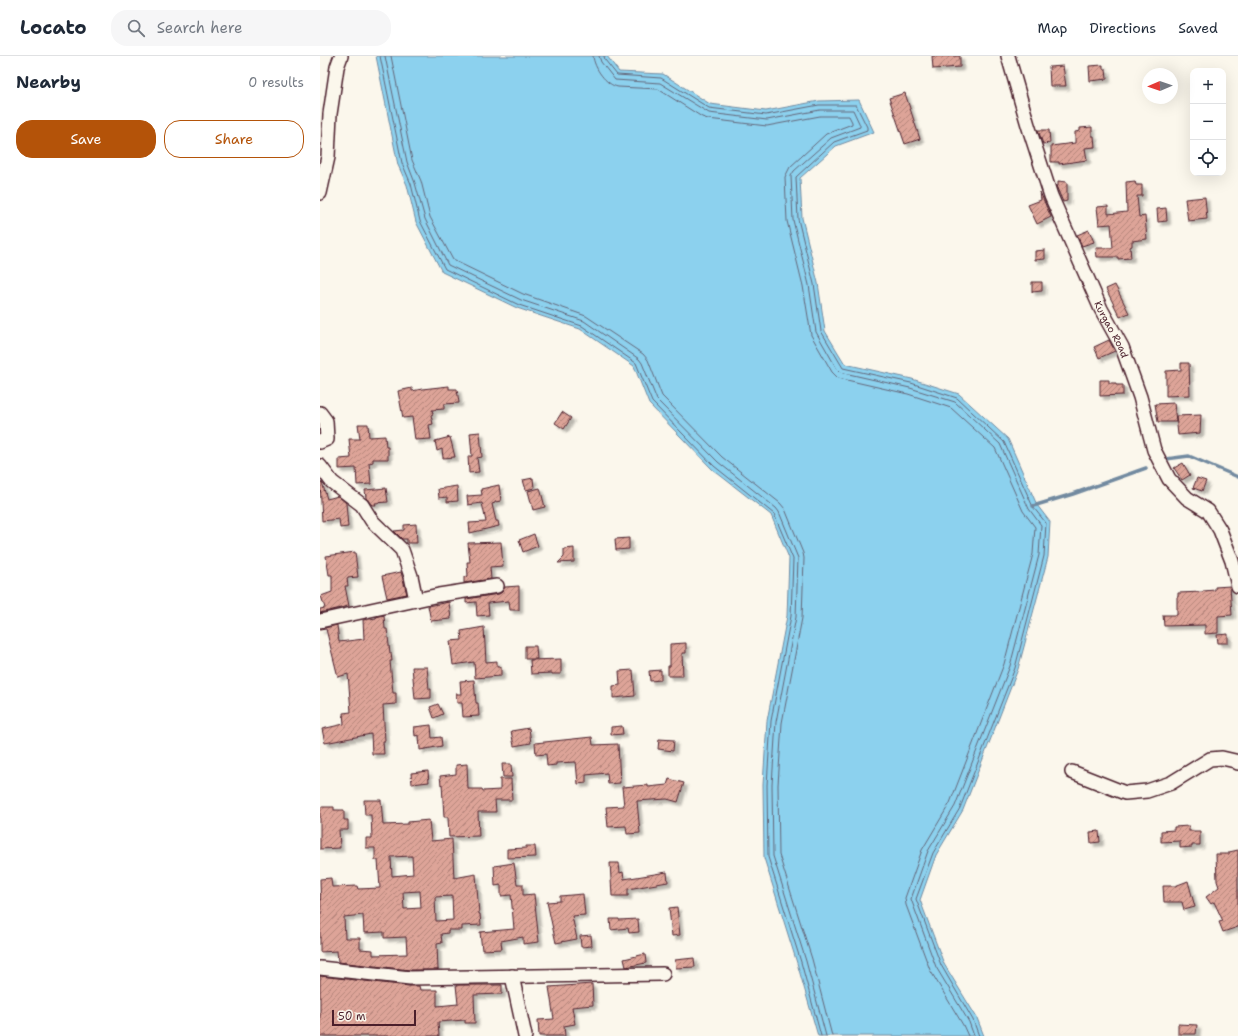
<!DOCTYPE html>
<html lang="en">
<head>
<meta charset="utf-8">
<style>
	:root { --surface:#fff; --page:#f6f6f7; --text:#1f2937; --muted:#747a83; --line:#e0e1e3; --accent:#b45309 }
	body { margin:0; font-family:"Shantell Sans",sans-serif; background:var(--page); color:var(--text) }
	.controls { position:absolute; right:12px; top:12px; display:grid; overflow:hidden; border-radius:8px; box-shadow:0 4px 16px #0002 }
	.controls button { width:36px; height:36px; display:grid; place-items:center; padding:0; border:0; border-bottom:1px solid var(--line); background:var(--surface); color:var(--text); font:20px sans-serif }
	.compass { position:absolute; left:822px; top:12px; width:36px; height:36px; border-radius:50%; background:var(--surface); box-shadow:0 4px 16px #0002; rotate:268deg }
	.scale { position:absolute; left:12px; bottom:10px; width:84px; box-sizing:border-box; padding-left:4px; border:2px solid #4a1f2b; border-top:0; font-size:11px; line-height:14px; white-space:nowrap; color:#4a1f2b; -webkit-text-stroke:3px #fbf7ec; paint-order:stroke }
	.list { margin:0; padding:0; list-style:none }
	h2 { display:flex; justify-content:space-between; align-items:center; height:52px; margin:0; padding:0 16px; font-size:17px }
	h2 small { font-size:13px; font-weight:400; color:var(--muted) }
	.actions { display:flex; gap:8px; padding:12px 16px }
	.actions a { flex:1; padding:9px 0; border:1px solid var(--accent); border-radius:16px; text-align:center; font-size:14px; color:var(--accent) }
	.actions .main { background:var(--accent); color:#fff }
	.icon { flex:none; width:22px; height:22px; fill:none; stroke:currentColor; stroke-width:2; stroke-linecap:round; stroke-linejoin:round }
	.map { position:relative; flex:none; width:918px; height:980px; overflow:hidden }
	header { display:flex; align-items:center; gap:24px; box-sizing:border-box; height:56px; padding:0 20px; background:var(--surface); border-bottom:1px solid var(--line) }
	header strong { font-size:19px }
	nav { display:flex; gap:22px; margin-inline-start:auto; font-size:14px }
	.search { width:280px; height:36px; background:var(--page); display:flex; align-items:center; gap:10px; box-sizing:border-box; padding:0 14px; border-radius:16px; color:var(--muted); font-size:15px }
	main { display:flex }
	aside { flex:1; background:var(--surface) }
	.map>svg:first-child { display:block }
</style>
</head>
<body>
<header>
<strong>Locato</strong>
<div class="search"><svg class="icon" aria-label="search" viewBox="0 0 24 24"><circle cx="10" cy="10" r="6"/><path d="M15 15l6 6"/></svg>Search here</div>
<nav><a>Map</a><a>Directions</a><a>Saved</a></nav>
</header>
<main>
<aside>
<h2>Nearby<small>0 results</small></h2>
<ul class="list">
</ul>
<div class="actions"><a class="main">Save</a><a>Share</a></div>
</aside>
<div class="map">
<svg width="918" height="980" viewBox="0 0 918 980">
	<defs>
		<pattern id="building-hatch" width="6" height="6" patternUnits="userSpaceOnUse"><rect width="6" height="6" fill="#dda498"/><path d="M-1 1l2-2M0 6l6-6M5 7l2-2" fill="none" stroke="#b5857c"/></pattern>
		<filter id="shadow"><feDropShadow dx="3.5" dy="3.5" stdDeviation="1" flood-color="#0004"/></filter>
	</defs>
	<rect width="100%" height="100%" fill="#fbf7ec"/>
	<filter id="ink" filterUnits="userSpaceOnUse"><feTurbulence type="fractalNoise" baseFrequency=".025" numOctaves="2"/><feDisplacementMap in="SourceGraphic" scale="8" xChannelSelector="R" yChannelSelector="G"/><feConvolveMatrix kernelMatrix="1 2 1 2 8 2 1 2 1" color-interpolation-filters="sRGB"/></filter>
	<g filter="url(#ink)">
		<!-- water -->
		<polygon fill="#8cd1ee" stroke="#728aa0" points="56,0 287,0 299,16 343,18 390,48 446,55 499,45 539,44 554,76 516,90 480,122 482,162 498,227 505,275 525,308 592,323 639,338 688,383 717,449 730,466 728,501 698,613 643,754 616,799 600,844 624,908 657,962 664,980 498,980 477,907 444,802 443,729 447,665 467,560 469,502 451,459 392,413 329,348 314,310 260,273 197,252 122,216 96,166 87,129 78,109"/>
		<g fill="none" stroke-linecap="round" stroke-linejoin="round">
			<!-- shore -->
			<g stroke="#646679" stroke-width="1">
				<polyline points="60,0 82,107 91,128 100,165 125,213 199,249 262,270 316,307 332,346 394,410 454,458 473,503 471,560 451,665 447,729 448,801 481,906 501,980"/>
				<polyline points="65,0 87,106 95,127 105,163 128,209 201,244 264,265 319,303 322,307 337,344 398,406 456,452 459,456 478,502 476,561 456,666 452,729 453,800 486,905 506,980"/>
				<polyline points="71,0 92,104 101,125 110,161 133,204 203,238 266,260 323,298 328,304 342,340 402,401 460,447 465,453 483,497 484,502 482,562 462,667 458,729 459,799 492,903 512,980"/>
				<path d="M 273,0 C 274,12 286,29 298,31 L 338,33 L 382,61 L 388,63 L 447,70 L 500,60 L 529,60 L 532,66 L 532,68 L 506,78 L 470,111 L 465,121 L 467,165 L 483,230 L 491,279 L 512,316 L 518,322 L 588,338 L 631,352 L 675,392 L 703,455 L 715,471 L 713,498 L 684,608 L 630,747 L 602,794 L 585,842 L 586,849 L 610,914 L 643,969 L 648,980"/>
				<polyline points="279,0 281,6 295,24 340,27 389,57 447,64 500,54 533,54 540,69 540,71 511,82 474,115 471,120 473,164 489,229 496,276 517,313 520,316 590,332 635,346 680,388 709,453 721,469 719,499 690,610 635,750 608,795 591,843 616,911 649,966 654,980"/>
				<polyline points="284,0 285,4 297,19 341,22 389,52 446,59 499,49 536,49 547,71 547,74 514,86 476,121 478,163 494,228 501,275 523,312 591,327 637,342 684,386 713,451 726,467 724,500 695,612 640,752 613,797 596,843 621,909 653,964 659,980"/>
			</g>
			<!-- stream -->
			<g stroke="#728aa0" stroke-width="3.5">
				<polyline points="846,403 869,400 918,421"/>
				<polyline points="713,450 753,438 826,412"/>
			</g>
		</g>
		<!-- building -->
		<g fill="url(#building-hatch)" stroke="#4a1f2b" fill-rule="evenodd" filter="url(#shadow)">
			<polygon points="612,0 640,0 640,11 613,13"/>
			<polygon points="783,9 783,13 786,13 787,23 770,25 769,10"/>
			<polygon points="743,10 746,30 730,30 729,11"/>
			<polygon points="585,37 600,83 585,88 569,42"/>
			<polygon points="772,71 772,80 774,80 775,91 765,92 767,104 739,108 739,106 731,106 731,90 755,87 755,76 760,75 760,72"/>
			<polygon points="718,74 729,74 730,87 723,88"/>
			<polygon points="738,125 747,126 747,145 743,146 736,130 738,130"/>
			<polygon points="815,125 816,129 822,129 822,140 817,140 819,161 825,160 827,183 812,185 812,190 810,191 811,202 798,203 798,201 777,201 776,192 793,192 791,168 779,169 777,151 788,150 788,158 807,156 806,126"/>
			<polygon points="720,136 731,161 717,168 708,149 721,144"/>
			<polygon points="885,141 887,163 868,165 865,143"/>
			<polygon points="846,152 847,165 838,166 837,153"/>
			<polygon points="769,174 774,186 762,190 757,179"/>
			<polygon points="725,194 725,203 715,204 715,195"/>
			<polygon points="712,226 722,226 722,235 712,236"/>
			<polygon points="795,229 809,257 800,261 786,233"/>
			<polygon points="789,284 795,295 779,302 774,291"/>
			<polygon points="861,307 869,307 870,339 846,340 846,315 861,314"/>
			<polygon points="780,324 789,324 789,327 796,327 796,329 803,329 803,339 780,340"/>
			<polygon points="129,330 129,333 137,333 139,347 124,348 124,353 112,354 113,358 111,359 113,368 109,369 111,383 95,384 92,361 83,362 78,335 92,332 92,335 102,333"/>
			<polygon points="854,347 856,366 838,366 835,348"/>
			<polygon points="242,356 251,362 244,373 235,367"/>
			<polygon points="881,359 880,377 858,379 856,360"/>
			<polygon points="38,368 48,368 49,381 65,380 66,391 68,391 68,403 53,403 53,406 49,407 51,428 37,429 36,412 19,413 19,403 31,402 29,383 40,383"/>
			<polygon points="160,376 162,401 157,402 159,416 149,417 148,400 152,400 150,377"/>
			<polygon points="130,381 135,401 123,402 122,393 117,395 115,385"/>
			<polygon points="863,407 870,419 862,424 854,412"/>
			<polygon points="213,422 214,432 206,434 203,424"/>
			<polygon points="877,422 886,425 882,435 873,432"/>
			<polygon points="2,426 7,443 18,440 26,447 28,471 20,472 19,463 2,465 0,427"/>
			<polygon points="179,429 181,445 175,446 175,447 172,448 176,465 178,465 179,470 150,477 149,467 166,466 162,447 148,449 147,440 162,439 161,433"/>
			<polygon points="137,430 138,445 127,446 127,441 119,442 118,433"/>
			<polygon points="66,432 68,446 55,447 56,449 52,449 46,442 45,434"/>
			<polygon points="220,432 225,451 213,454 208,435"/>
			<polygon points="96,468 97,487 87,487 87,483 82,483 74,475 84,474 84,469"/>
			<polygon points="214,478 218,490 203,496 199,484"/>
			<polygon points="309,482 309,493 296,494 295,483"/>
			<polygon points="181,486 183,510 170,511 171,523 144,527 144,521 148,520 147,506 150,506 148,487"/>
			<polygon points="254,492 254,506 238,507 244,501 244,493"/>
			<polygon points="35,496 38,521 27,522 28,530 25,530 29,550 0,557 0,553 5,552 1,540 12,536 12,519 9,519 6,500"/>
			<polygon points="81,516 87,538 67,542 62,520"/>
			<polygon points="199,530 199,554 190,554 189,545 168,547 169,559 157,560 156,546 146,547 146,543 179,538 182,536 185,531"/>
			<polygon points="910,530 912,559 898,560 898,577 885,578 885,569 844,570 843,559 857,559 857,541 858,541 858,537 883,536 883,535 895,534 895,531"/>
			<polygon points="129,546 131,563 111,565 108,550"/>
			<polygon points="64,559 65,573 67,573 70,597 71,597 72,605 70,605 73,637 76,637 76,648 63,649 65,685 63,685 64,698 52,698 51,678 5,687 2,673 24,668 23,657 31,656 28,618 18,621 6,573 0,574 0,573 17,569 19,586 44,583 43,564 56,562 56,561"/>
			<polygon points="164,571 166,606 177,605 177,611 181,611 181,620 155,622 154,606 133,609 130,585 142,584 141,575"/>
			<polygon points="908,578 908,587 898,587 897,579"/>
			<polygon points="366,587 366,597 362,597 363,620 348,620 348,610 350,610 350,588"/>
			<polygon points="205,590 216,590 217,603 205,603"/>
			<polygon points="241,603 241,618 232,618 232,617 211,618 210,604"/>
			<polygon points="92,611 107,611 109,633 111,633 111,642 95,643"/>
			<polygon points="313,614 315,640 293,642 293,630 300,629 299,615"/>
			<polygon points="341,614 341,624 330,625 329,615"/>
			<polygon points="154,624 156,647 158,647 159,660 143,661 142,647 137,647 136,638 141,638 140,625"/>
			<polygon points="118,648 123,658 114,662 110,651"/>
			<polygon points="111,669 112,682 121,681 122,690 100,694 99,679 95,680 94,671"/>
			<polygon points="302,670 303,678 291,679 291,671"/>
			<polygon points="209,672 211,687 194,690 191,675"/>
			<polygon points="272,681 273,689 298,688 300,727 288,728 287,717 266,719 266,727 258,728 256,706 236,707 236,709 227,710 226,698 216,699 215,687"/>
			<polygon points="339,683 354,684 353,695 338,693"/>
			<polygon points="147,708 148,733 162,733 163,735 180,734 180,723 191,723 192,744 175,744 176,756 158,756 159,780 129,781 128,761 124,761 122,728 121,729 120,720 136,718 136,709"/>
			<polygon points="182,708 191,708 192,721 183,721"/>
			<polygon points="108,715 109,726 92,728 91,717"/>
			<polygon points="349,723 364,727 358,746 347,743 317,745 320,777 307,778 306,770 288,771 286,751 304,750 302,731 328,729 328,731 347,729"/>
			<path d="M 44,744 L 61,744 L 63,769 L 88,768 L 88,766 L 109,764 L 111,785 L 132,783 L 134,822 L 156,818 L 159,858 L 160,858 L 161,869 L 142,870 L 142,874 L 128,874 L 128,877 L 121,878 L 122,887 L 117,888 L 118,914 L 90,914 L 18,906 L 17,895 L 0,896 L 0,858 L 1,858 L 0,823 L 11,822 L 12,831 L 37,830 L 38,833 L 60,832 L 58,804 L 55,804 L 55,792 L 46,792 L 46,782 L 52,782 L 51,759 L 45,759 ZM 92,800 L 93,818 L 72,820 L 71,801 ZM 100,835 L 101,852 L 84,853 L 83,836 ZM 132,840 L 133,864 L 116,865 L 115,841 ZM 43,859 L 44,877 L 64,876 L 64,882 L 86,881 L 87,898 L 53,899 L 53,894 L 40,893 L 40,882 L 25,882 L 24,861 Z"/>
			<polygon points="0,751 14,751 14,754 24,754 24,764 28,764 28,774 19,774 20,792 0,793"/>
			<polygon points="869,770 869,775 880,775 880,789 872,789 872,791 860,792 860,785 841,786 841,775 854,774 854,771"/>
			<polygon points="779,775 780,786 771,787 770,776"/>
			<polygon points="206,790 215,790 216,801 187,802 187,793 206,792"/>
			<polygon points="918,794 918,871 903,876 899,866 903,865 894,846 891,848 886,841 899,831 897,825 896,798 909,798 909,796"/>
			<polygon points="194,807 197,828 203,828 203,839 214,838 219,886 203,888 203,881 181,885 182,893 162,894 160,876 194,873 191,839 181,840 181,829 175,830 174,810"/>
			<polygon points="290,807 299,807 300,817 303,816 304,823 347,816 348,826 308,833 308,840 292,840"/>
			<polygon points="868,825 875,851 864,854 862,846 844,846 843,830 855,830"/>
			<polygon points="263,838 265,859 252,860 257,883 236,887 227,846 240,845 240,840"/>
			<polygon points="357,851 360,879 352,880 349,852"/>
			<polygon points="290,863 299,863 299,864 318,863 319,876 309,877 308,872 291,874"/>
			<polygon points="271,879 272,890 261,891 260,880"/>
			<polygon points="325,898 326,907 306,911 304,903"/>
			<polygon points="374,902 375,911 356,912 355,904"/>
			<polygon points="0,920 89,930 99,930 100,934 117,934 117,950 138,948 136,929 182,929 182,938 154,939 155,967 145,967 145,964 118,966 119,980 0,980"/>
			<polygon points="272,928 273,949 252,951 255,968 244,970 245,980 219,980 218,964 234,963 229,931"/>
			<polygon points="858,968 877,969 876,978 858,978"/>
		</g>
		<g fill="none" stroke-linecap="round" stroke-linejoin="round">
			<defs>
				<g id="minor">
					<path id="s1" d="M 688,0 L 708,69 L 731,140 L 781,253 L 802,291 L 820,341 L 834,394 L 849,423 L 867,442 L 888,455 L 900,474 L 912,505 L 918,530"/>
					<polyline points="0,137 8,101 10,58 17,11 21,0"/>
					<polyline points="0,357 6,365 7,383 0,386"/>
					<polyline points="0,410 12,426 42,449 52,465 82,494 91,520 96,544"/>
					<polyline points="0,565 119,539 177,530"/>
					<polyline points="752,716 805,737 827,735 851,727 890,703 902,702 915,705 918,707"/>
					<polyline points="0,912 90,922 343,918"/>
					<polyline points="192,920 205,980"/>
				</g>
			</defs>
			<!-- minor casing -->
			<use href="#minor" stroke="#4a1f2b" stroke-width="16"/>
			<!-- minor -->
			<use href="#minor" stroke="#fbf7ec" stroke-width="13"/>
		</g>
	</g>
	<g text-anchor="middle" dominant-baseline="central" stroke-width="3" stroke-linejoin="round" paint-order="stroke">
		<!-- street labels -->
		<g font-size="10" fill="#4a1f2b" stroke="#fbf7ec">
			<text stroke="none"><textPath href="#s1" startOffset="293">Kurgao Road</textPath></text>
		</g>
	</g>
</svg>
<div class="controls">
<button>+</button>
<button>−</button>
<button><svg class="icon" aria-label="locate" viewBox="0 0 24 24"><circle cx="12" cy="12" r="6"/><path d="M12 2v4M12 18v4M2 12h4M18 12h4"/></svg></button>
</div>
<svg class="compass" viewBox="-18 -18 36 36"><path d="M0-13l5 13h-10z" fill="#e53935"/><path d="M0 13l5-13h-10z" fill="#747a83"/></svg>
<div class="scale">50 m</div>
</div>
</main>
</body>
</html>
